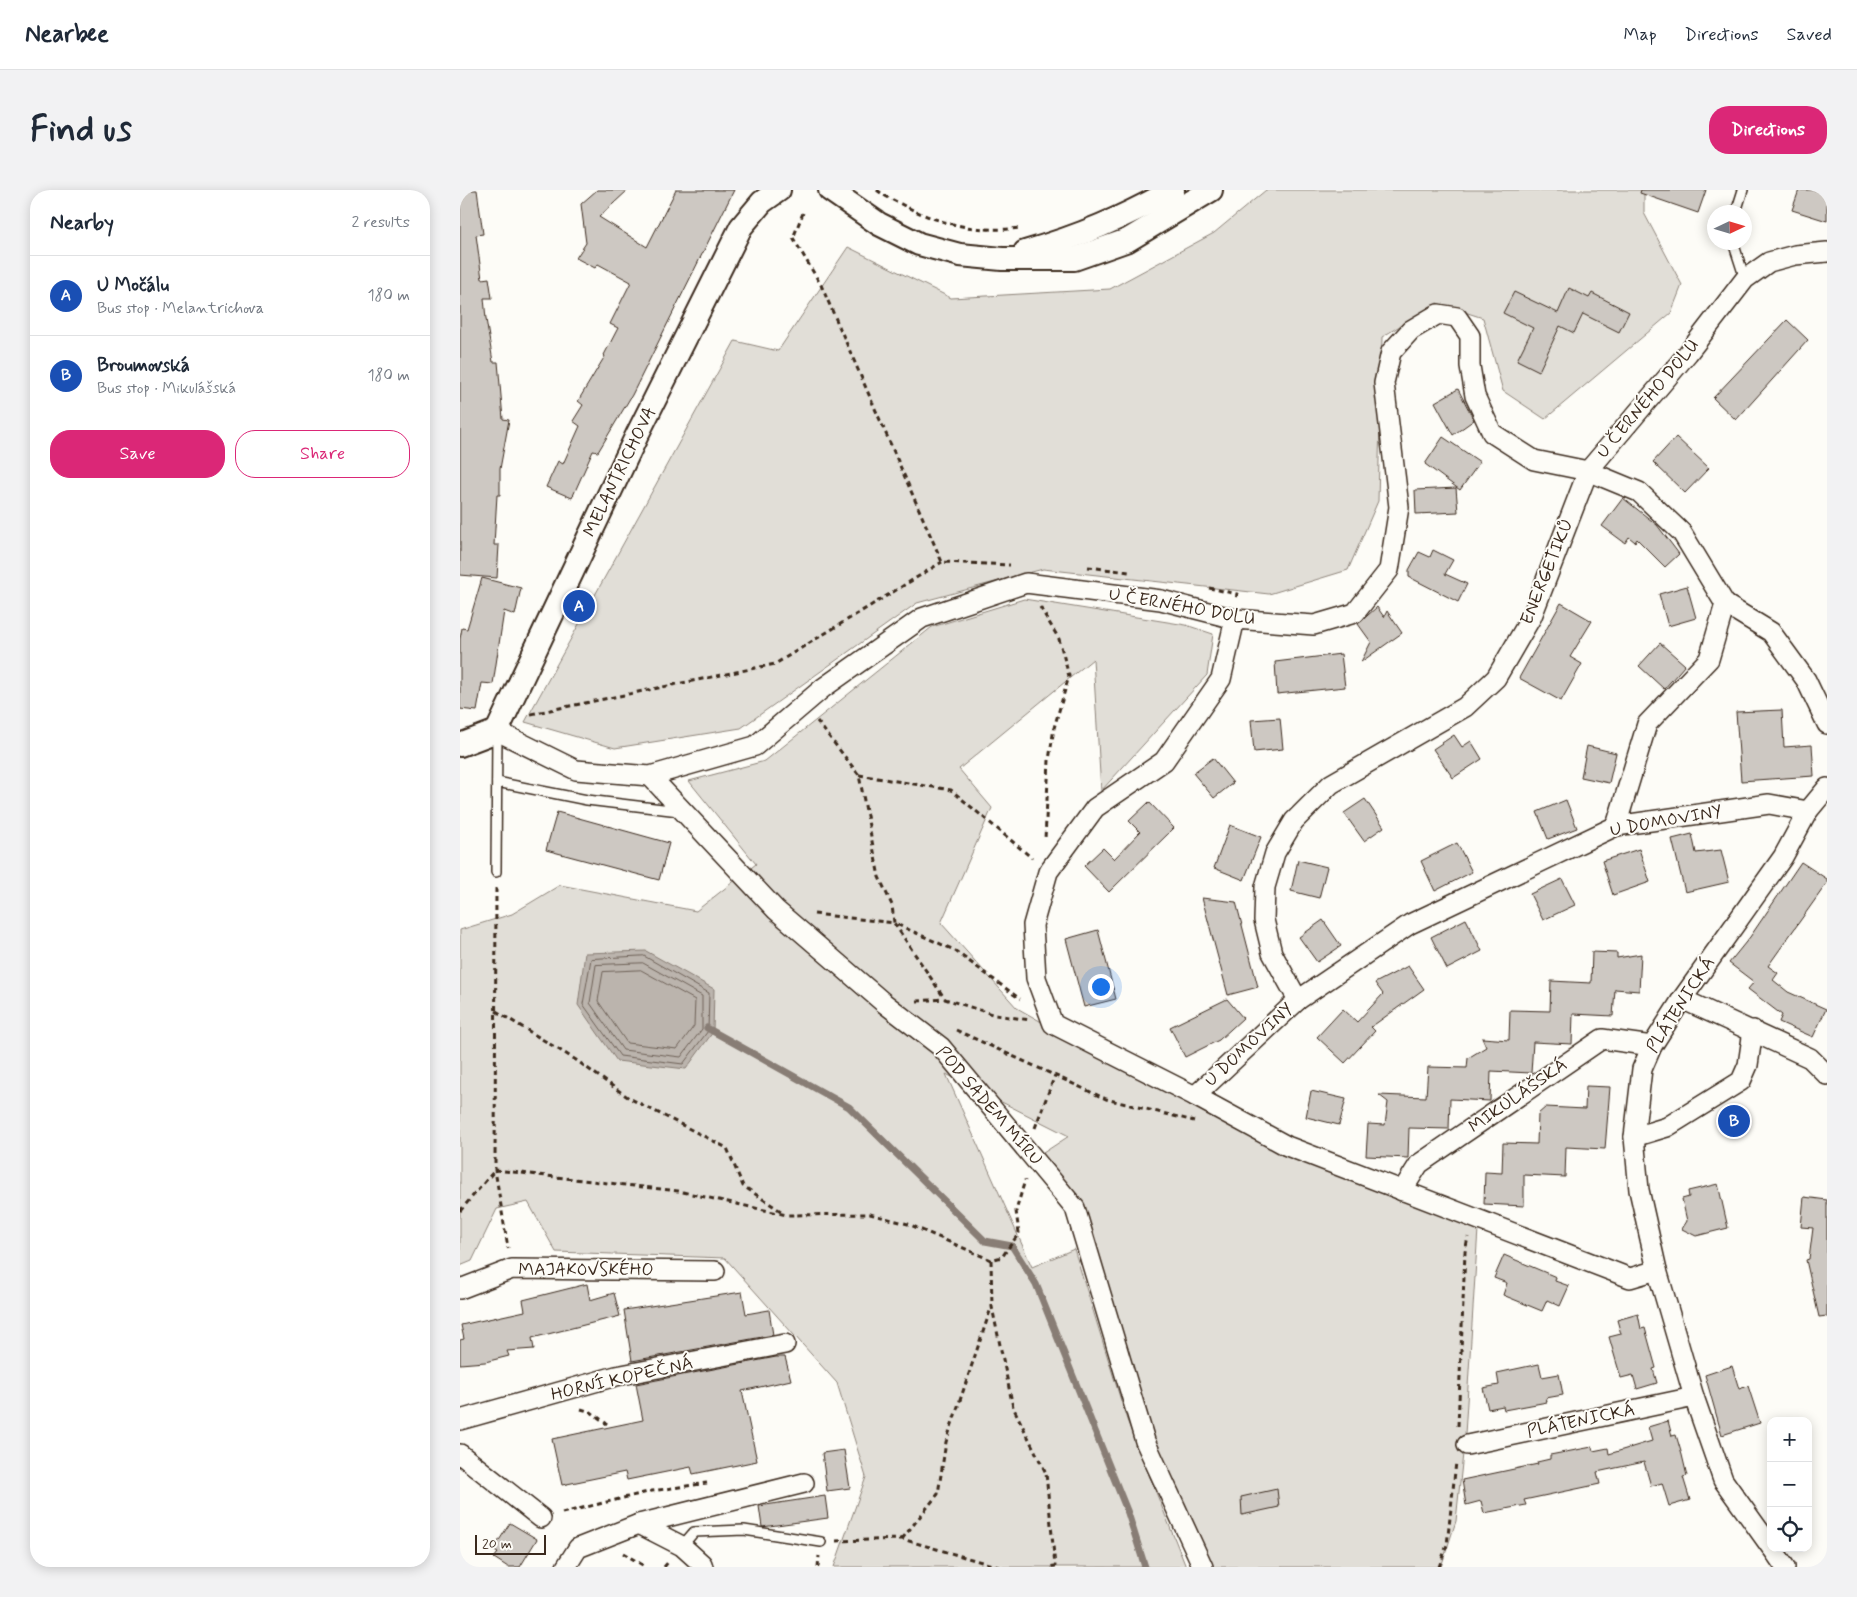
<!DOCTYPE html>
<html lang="en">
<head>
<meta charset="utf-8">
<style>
	:root { --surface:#fff; --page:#f2f2f3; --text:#1f2937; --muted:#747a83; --line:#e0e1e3; --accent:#db2777 }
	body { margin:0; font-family:Mynerve,sans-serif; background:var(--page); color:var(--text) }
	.controls { position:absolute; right:15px; bottom:15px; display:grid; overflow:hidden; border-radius:10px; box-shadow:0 2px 12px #0003 }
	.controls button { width:45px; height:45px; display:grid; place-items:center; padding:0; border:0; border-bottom:1px solid var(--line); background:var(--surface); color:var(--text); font:25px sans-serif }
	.compass { position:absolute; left:1247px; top:15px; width:45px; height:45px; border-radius:50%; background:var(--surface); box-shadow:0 2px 12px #0003; rotate:86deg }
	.scale { position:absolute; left:15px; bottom:12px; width:71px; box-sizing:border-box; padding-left:5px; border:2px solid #3b2a1e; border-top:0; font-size:14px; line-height:18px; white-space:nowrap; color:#3b2a1e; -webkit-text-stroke:4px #fdfcf7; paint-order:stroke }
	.you { position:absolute; left:640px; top:796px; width:18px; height:18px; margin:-12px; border:4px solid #fff; border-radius:50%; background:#1a73e8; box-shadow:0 0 0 8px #1a73e833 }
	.badge { display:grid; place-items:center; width:32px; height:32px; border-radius:50%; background:var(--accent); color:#fff; font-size:16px; font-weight:700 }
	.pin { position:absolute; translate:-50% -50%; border:2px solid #fff; box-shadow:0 1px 5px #0006 }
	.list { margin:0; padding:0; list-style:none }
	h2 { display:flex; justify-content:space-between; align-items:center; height:65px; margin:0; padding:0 20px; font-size:21px }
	h2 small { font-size:16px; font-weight:400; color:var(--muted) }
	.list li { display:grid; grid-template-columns:32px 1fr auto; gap:15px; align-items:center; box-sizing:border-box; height:80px; padding:0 20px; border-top:1px solid var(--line) }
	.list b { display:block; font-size:19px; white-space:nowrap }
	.list p { margin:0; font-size:16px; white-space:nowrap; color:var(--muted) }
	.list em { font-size:16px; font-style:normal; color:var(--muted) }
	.actions { display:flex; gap:10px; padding:15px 20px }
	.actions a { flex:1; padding:11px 0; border:1px solid var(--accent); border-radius:20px; text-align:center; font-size:18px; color:var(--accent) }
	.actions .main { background:var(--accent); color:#fff }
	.icon { flex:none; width:28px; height:28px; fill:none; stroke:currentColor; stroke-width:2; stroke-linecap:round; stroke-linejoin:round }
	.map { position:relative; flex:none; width:1367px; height:1377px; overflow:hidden; border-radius:20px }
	header { display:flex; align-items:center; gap:30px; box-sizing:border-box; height:70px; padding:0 25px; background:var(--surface); border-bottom:1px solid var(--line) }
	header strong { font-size:24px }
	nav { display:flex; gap:28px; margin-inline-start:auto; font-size:18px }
	.intro { display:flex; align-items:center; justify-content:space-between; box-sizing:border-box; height:120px; padding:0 30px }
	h1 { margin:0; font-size:35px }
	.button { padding:12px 22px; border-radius:20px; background:var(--accent); color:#fff; font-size:18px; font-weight:700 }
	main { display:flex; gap:30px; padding:0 30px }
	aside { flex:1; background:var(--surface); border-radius:20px; box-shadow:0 2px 12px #0003 }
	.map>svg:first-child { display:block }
</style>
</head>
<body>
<header>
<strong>Nearbee</strong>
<nav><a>Map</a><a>Directions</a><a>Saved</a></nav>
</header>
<div class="intro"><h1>Find us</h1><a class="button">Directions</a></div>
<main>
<aside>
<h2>Nearby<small>2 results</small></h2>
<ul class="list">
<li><span class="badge" style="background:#1a4fb4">A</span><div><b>U Močálu</b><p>Bus stop · Melantrichova</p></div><em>180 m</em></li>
<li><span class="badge" style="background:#1a4fb4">B</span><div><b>Broumovská</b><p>Bus stop · Mikulášská</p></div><em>180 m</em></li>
</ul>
<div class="actions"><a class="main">Save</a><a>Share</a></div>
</aside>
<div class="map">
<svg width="1367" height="1377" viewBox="0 0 1367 1377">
	<rect width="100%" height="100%" fill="#fdfcf7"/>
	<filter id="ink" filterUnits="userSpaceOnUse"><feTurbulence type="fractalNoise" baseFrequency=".02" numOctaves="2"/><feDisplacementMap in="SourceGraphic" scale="10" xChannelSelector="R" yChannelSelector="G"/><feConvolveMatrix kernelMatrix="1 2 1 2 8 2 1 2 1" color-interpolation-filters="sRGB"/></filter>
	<g filter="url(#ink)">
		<!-- green -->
		<g fill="#e1ded7" stroke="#8e847a">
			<polygon points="806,0 1184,0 1184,23 1222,95 1211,123 1085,229 1043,201 1023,128 977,113 922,147 918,311 888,380 809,404 583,379 457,413 281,538 155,558 65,532 275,151 318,161 388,57 491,108 650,99 754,43"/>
			<polygon points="564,409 726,435 753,444 747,485 641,601 633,469 499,579 532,618 481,733 557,818 698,898 1018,1039 1005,1244 996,1331 981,1377 752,1377 690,1249 633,1046 577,967 609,946 486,884 572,1077 614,1059 667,1230 726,1377 374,1377 406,1287 377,1193 265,1068 96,1062 68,1012 37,1019 12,1071 0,1076 0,740 52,724 100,695 236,721 296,674 229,591 305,571 472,437"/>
		</g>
		<!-- water -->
		<polygon fill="#bbb4ad" stroke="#887d74" points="186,761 254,799 253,842 226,879 157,871 118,815 125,763"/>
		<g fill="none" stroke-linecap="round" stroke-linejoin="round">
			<!-- shore -->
			<g stroke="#6e6157" stroke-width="1">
				<polygon points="184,766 249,803 248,841 223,874 160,866 123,814 131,769"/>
				<polygon points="183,773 242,806 242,839 221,867 163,860 130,813 136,775"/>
				<polygon points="181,780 235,810 234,836 217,859 167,853 138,811 143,782"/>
			</g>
			<!-- stream -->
			<polyline stroke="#887d74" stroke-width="7" points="247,838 389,917 525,1051 552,1056 576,1094 668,1323 685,1377"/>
		</g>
		<!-- building -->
		<g fill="#cdc8c2" stroke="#3b2a1e">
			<polygon points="0,0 17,0 23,44 16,45 22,89 29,88 32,108 24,108 26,129 33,172 38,172 43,229 49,230 40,279 40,305 37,305 34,355 39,355 37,388 0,385"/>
			<polygon points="137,0 168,0 139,27 187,57 216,0 274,0 172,205 138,262 133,261 112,308 86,297 98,271 103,274 120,236 113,231 123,215 118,211 145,166 144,165 158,138 150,134 171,92 138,74 135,78 116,68 126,53 121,14"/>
			<polygon points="1181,0 1246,0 1238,23 1180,3"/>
			<polygon points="1339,0 1367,0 1367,31 1332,20"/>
			<polygon points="1109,98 1129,108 1132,103 1169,122 1159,142 1123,124 1114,143 1100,136 1079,181 1057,170 1073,138 1043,123 1054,102 1098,123"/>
			<polygon points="1327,130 1348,150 1276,230 1253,208"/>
			<polygon points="998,199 1014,230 993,245 975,212"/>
			<polygon points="983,247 1020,272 1000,300 965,274"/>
			<polygon points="1216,247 1249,278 1225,303 1193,272"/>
			<polygon points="996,298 998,322 956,324 955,300"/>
			<polygon points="1163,308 1197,335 1219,364 1205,377 1177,349 1175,352 1169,347 1165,353 1142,336"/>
			<polygon points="973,360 993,370 985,384 1007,394 998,412 949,387 949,380 959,362 970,367"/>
			<polygon points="22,388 61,398 55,425 44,421 33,494 22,493 17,521 0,519 0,449 2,438 7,439"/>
			<polygon points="1227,396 1236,428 1208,436 1199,404"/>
			<polygon points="1101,413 1132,431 1110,467 1122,474 1101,511 1059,488"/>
			<polygon points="917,417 924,427 927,421 942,443 901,472 911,452 898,434"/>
			<polygon points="1200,453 1225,475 1204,499 1179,476"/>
			<polygon points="881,464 885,497 817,504 815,472"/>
			<polygon points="1322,520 1324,557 1352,555 1354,586 1281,591 1276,522"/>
			<polygon points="820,528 823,559 794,562 791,530"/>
			<polygon points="994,545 1002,557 1011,551 1022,569 993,588 973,559"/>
			<polygon points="1127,556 1156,563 1149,593 1121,587"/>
			<polygon points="753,568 773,593 754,608 733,583"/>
			<polygon points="905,609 924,637 904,651 884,623"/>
			<polygon points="1106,610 1117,638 1088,649 1077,622"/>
			<polygon points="689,612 714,638 649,702 624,676 643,658 654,669 680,642 669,631"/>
			<polygon points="97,622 209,653 199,690 86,660"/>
			<polygon points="770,635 801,647 784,690 754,678"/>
			<polygon points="1232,644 1236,663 1261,660 1269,692 1225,702 1212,649"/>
			<polygon points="997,653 1012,682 975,701 961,671"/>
			<polygon points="1179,659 1190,692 1153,705 1142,671"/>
			<polygon points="838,670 867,677 859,708 831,701"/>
			<polygon points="1341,672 1367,689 1367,693 1308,776 1318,783 1313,790 1328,802 1366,819 1353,847 1319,832 1322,825 1288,799 1294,792 1269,773 1290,747"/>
			<polygon points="1102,689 1115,715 1083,730 1070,704"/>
			<polygon points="742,708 776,712 798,797 768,805"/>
			<polygon points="1006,729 1022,761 987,779 971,747"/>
			<polygon points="863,730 881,756 857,772 839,747"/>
			<polygon points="638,740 656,809 624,817 606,749"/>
			<polygon points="1132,762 1157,763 1157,768 1181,764 1179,801 1155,799 1153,826 1113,824 1112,854 1073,852 1071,883 1031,881 1030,911 990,909 989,939 949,938 948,968 906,966 908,934 925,935 928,912 919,905 966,907 968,877 1007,878 1008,868 1026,857 1022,848 1049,850 1050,820 1090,821 1091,791 1131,793"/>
			<polygon points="948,776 964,799 911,837 915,841 885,873 857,847 883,819 897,832 923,804 915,793"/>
			<polygon points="767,809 783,828 759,850 725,867 710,837"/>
			<polygon points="1126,896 1150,897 1145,959 1106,957 1105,987 1064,985 1064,1016 1024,1014 1025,982 1042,983 1043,953 1077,954 1078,924 1086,917 1125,919"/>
			<polygon points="851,901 886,909 879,935 846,927"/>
			<polygon points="1258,994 1268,1038 1236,1046 1222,1039 1227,1031 1222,1009 1229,1007 1228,1001"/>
			<polygon points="1344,1007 1367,1010 1367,1126 1359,1127 1346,1070 1349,1069 1353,1038 1341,1037"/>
			<polygon points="1044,1065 1096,1087 1095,1091 1109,1096 1100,1116 1087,1110 1082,1121 1043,1105 1047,1093 1034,1088"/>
			<polygon points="127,1094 130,1110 154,1103 160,1126 72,1148 74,1159 47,1161 49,1166 25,1172 0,1174 0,1150 4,1149 1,1135 65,1121 63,1110"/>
			<polygon points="282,1102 286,1124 309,1120 313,1145 172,1171 164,1120"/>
			<polygon points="1178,1124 1181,1139 1185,1138 1196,1178 1193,1179 1197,1193 1177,1199 1173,1185 1161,1188 1149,1147 1161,1144 1157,1130"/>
			<polygon points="316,1167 325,1167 331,1190 282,1201 297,1271 233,1284 231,1277 167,1290 165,1282 102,1295 92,1249 183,1230 176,1194"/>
			<polygon points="1079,1174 1082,1187 1099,1184 1103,1205 1086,1208 1087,1212 1044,1220 1043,1216 1028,1219 1023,1198 1039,1195 1037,1183"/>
			<polygon points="1272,1176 1279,1199 1288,1196 1300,1233 1262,1245 1245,1185"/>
			<polygon points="1208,1231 1212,1246 1216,1245 1222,1265 1227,1286 1223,1287 1230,1310 1209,1316 1202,1293 1191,1296 1184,1272 1137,1282 1140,1294 1064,1310 1066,1315 1024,1323 1021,1311 1006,1315 1002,1290 1078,1274 1077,1272 1090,1269 1090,1265 1132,1257 1133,1261 1148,1258 1149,1264 1192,1251 1188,1237"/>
			<polygon points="384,1260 390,1298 367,1301 362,1263"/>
			<polygon points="817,1299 819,1317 782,1325 781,1307"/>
			<polygon points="365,1306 368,1328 302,1337 299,1316"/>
			<polygon points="50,1333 77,1349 60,1377 48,1377 34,1368 38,1363 33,1360"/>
		</g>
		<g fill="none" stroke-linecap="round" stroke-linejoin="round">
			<defs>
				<g id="service">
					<polyline points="1276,22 1283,0"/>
					<polyline points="1273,52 1285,89"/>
					<polyline points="37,592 127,610 219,621"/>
					<polyline points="36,682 37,542"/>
					<polyline points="222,1356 234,1342 284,1340 361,1352"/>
				</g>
				<g id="minor">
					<polyline points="1265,414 1311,442 1346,490 1367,534"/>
					<polyline points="775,429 761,489 704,571 635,618 588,682 573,735 576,788 593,834 735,906 827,956 1170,1088 1197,1080"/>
					<polyline points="37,541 116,580 190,586 295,556 363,498 462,428 566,393 701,410 775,429 854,435 895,423 929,380 939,317 924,193 931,162 951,140 978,124 997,127 1010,146 1010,176 1015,206 1032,243 1074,270 1128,281 1179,302 1222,343 1265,414 1249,469 1187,534 1156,636"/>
					<polyline points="190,586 316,720 424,813 481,857 615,1018 685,1251 743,1377"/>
					<polyline points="1222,809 1350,868 1367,885"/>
					<polyline points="838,810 812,763 804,730 805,697 815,663 834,631 871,594 1005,517 1036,488 1072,426 1128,281 1228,163 1285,89 1309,72 1335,65 1367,62"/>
					<polyline points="735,906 838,810 950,734 1156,636 1309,614 1348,621"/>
					<polyline points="1174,947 1207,937 1281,891 1288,875 1293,840"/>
					<polyline points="942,1001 959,974 1142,849 1192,856"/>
					<polyline points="0,1099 52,1079 255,1081"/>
					<polyline points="0,1230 156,1186 325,1154"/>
					<polyline points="1007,1255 1234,1207"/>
					<polyline points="0,1264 81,1328"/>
					<polyline points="179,1334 222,1356 242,1374 243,1377"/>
					<polyline points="1311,1357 1263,1290 1234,1207 1197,1080 1179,1000 1174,947 1182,879 1192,856 1222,809 1323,667 1348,621 1367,598"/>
					<polyline points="1312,1358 1325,1377"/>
					<polyline points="106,1377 118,1358 179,1334 344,1293"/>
				</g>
				<g id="tertiary">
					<polyline points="370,0 419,34 459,54 500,65 542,69 614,69 668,50 751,0"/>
					<path d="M 565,62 C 621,46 662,28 713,0"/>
					<polyline points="0,555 37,541 177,245 281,37 302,12 319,0"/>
				</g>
			</defs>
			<!-- service casing -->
			<use href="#service" stroke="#3b2a1e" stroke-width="12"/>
			<!-- minor casing -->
			<use href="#minor" stroke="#3b2a1e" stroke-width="22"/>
			<!-- tertiary casing -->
			<use href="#tertiary" stroke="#3b2a1e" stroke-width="26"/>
			<!-- path -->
			<g stroke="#3b2a1e" stroke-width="3" stroke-dasharray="5 4" stroke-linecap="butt">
				<path d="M 417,0 C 424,6 433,10 441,14 C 478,34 517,43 559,38"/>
				<polyline points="343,23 333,48 361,95 482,372 550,375"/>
				<polyline points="628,377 669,382"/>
				<polyline points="749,398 777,404 776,409"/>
				<polyline points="580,417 599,449 609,486 594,538 589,570 585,649"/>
				<polyline points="71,524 315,474 482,372"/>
				<polyline points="357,531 399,585 419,687 432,715 434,733 494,760 560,809"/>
				<polyline points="399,585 491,600 572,668"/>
				<polyline points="36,698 35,980 48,1058"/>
				<polyline points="354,724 434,733 485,809"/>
				<polyline points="457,811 485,809 535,825 570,830"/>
				<polyline points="36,821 116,870 169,908 267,958 283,996 324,1023"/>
				<polyline points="496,840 646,909 734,931"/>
				<polyline points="575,938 595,885"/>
				<polyline points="0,1021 35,980 218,1001 327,1025 410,1024 448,1034 531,1070 542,1067 559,1043 556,1021 565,990"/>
				<polyline points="531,1070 532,1117 553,1217 586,1283 595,1376 589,1377"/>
				<polyline points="121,1219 131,1222 147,1234"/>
				<polyline points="998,1236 1005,1062 1008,1047"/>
				<polyline points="102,1323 192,1301 247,1293"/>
				<polyline points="442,1349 478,1304 486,1252 531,1118"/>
				<polyline points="376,1351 442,1349 539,1377"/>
				<polyline points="163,1363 186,1377"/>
				<polyline points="204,1377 209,1371"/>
				<polyline points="358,1377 359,1366"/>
				<polyline points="979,1377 987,1355 996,1272"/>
			</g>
			<!-- service -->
			<use href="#service" stroke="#fdfcf7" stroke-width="9"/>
			<!-- minor -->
			<use href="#minor" stroke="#fdfcf7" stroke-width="19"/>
			<!-- tertiary -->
			<use href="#tertiary" stroke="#fdfcf7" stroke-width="22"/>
		</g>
	</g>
	<g text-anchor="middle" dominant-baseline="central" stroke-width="4" stroke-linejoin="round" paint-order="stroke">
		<!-- street labels -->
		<g font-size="18" fill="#3b2a1e" stroke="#fdfcf7">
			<text transform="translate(1188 209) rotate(-50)">U ČERNÉHO DOLU</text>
			<text transform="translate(160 282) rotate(-64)">MELANTRICHOVA</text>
			<text transform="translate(1087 382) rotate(-68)">ENERGETIKŮ</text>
			<text transform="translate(722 417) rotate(10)">U ČERNÉHO DOLU</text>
			<text transform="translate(1206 631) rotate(-10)">U DOMOVINY</text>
			<text transform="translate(1221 815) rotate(-57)">PLÁTENICKÁ</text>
			<text transform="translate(789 855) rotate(-43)">U DOMOVINY</text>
			<text transform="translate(1058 906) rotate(-35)">MIKULÁŠSKÁ</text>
			<text transform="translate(529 916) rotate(49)">POD SADEM MÍRU</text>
			<text x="126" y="1080">MAJAKOVSKÉHO</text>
			<text transform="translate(162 1189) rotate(-13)">HORNÍ KOPEČNÁ</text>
			<text transform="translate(1121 1231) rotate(-12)">PLÁTENICKÁ</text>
		</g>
	</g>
</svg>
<div class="controls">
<button>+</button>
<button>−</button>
<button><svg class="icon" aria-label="locate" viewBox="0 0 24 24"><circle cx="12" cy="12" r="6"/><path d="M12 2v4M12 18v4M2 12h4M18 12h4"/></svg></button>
</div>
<svg class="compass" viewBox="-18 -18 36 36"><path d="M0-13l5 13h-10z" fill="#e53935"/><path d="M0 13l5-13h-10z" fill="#747a83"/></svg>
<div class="scale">20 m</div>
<div class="you"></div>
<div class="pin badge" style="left:119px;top:416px;background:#1a4fb4">A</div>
<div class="pin badge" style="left:1274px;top:931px;background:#1a4fb4">B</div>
</div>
</main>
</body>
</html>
